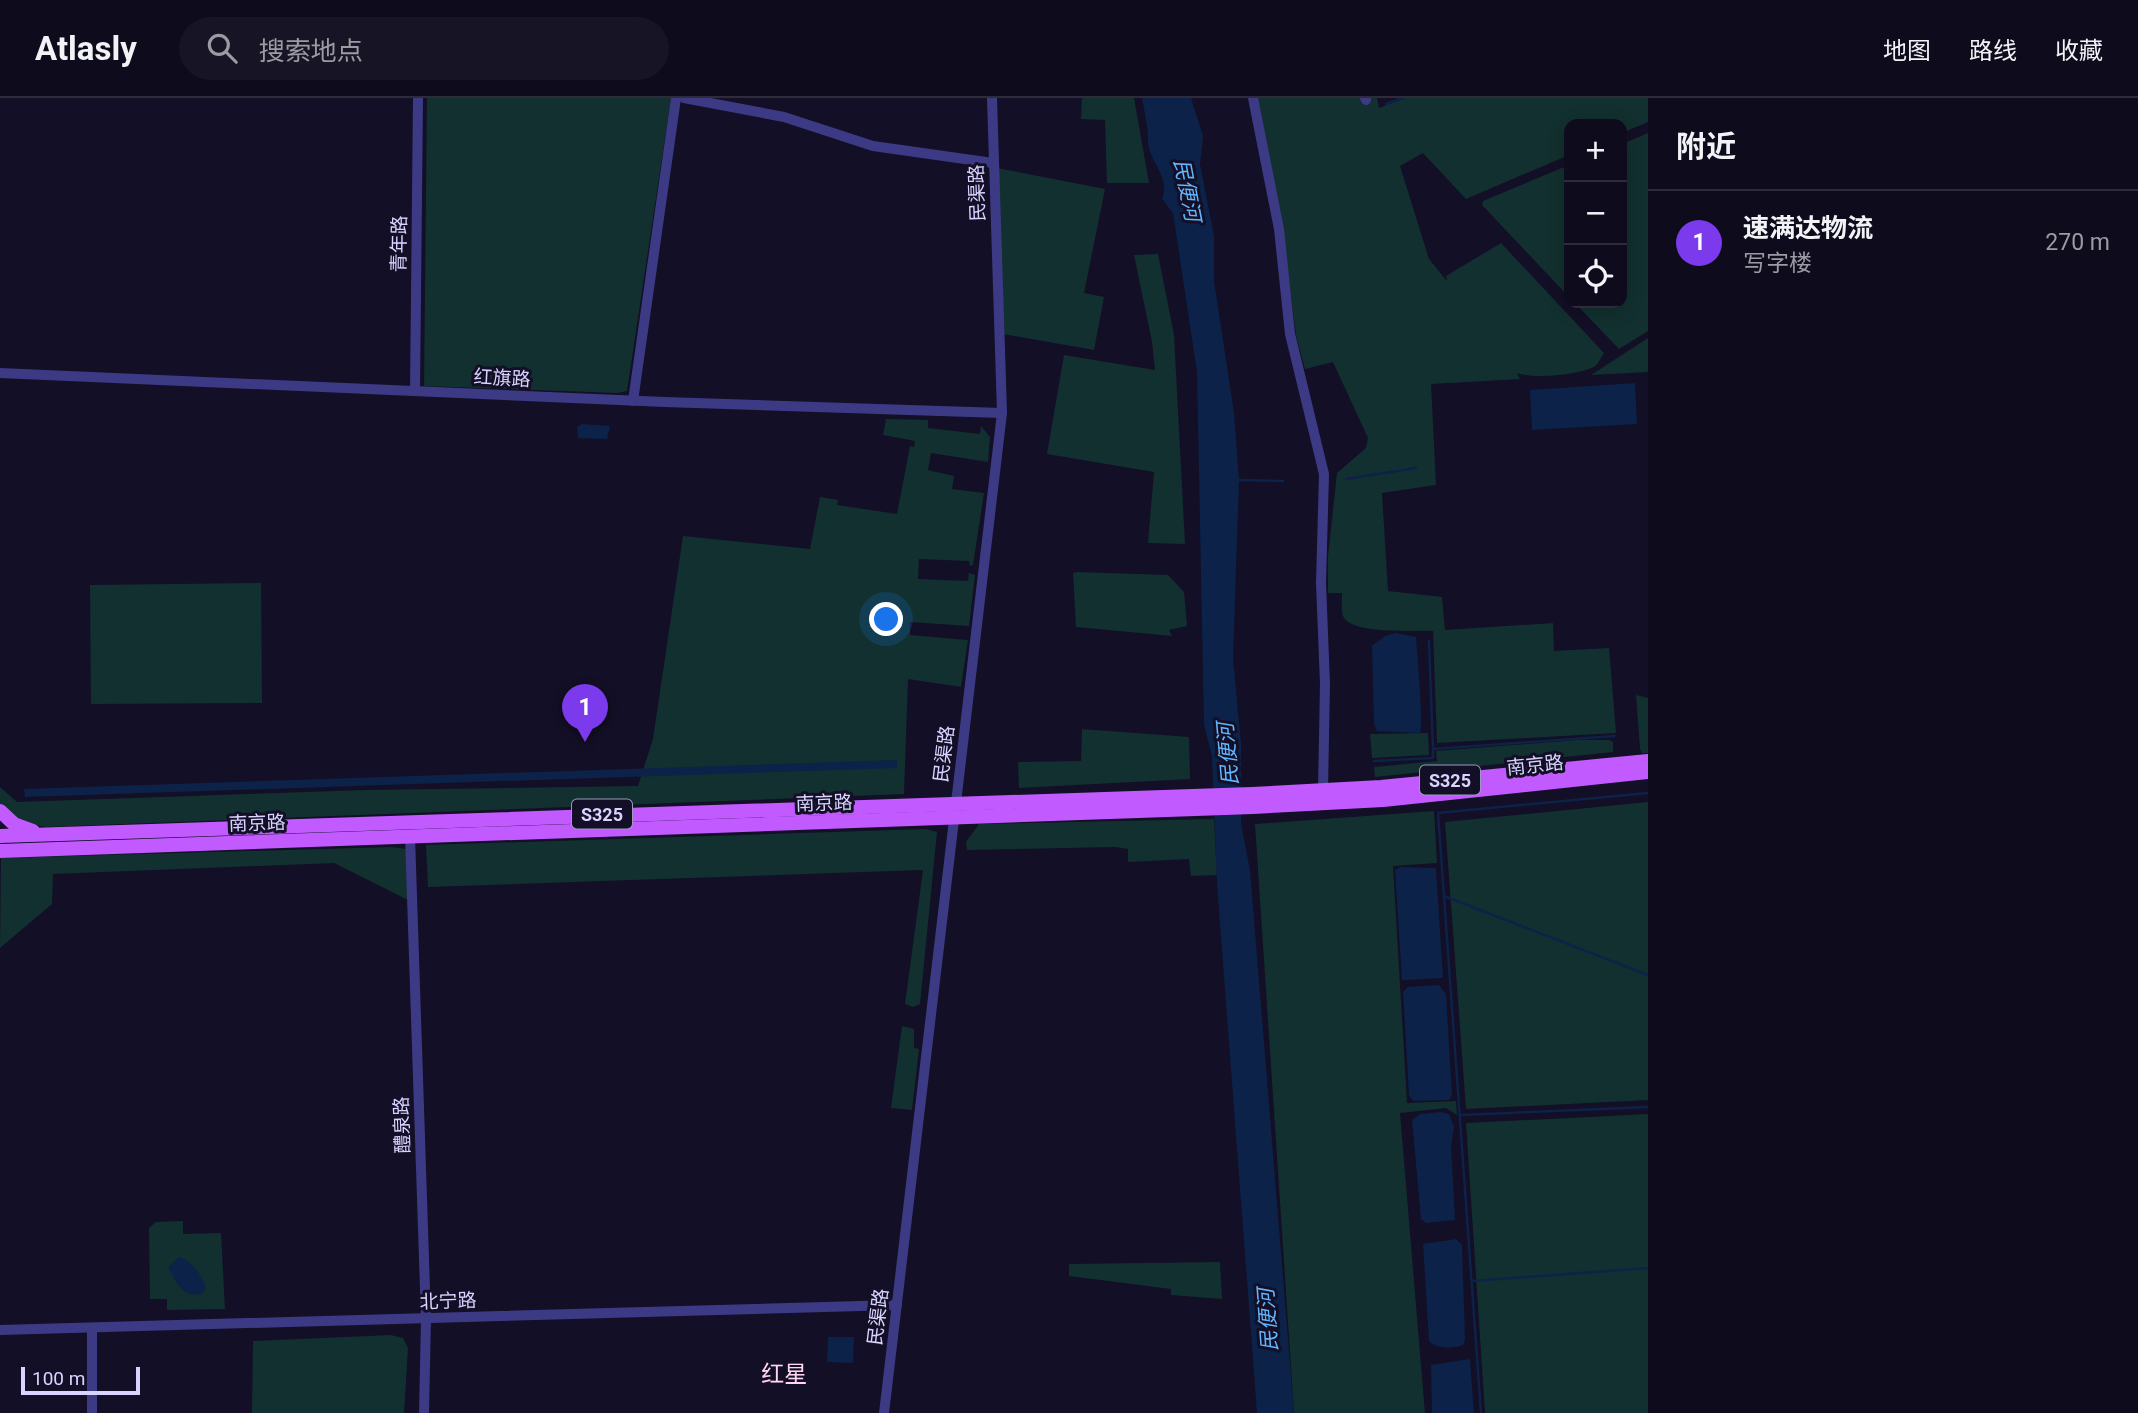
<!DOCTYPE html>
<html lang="zh">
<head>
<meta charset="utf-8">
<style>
	:root { --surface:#0e0b1c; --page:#171425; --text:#f1f3f6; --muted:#9b9ba3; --line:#2e2b3b; --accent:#7c3aed }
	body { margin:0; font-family:Roboto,"Noto Sans SC",sans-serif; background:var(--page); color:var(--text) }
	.controls { position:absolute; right:21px; top:21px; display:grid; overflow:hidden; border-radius:14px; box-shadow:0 4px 18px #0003 }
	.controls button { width:63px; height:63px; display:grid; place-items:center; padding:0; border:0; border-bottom:2px solid var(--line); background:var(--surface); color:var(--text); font:35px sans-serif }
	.scale { position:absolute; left:21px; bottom:18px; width:119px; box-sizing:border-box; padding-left:7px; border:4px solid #d9d4ff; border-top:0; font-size:19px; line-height:24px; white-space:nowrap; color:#d9d4ff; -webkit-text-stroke:5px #130f26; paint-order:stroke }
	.you { position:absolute; left:887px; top:522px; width:24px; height:24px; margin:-18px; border:5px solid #fff; border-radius:50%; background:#1a73e8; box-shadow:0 0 0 10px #1a73e833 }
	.badge { display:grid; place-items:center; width:46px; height:46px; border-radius:50%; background:var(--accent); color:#fff; font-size:23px; font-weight:700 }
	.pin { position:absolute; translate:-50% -58px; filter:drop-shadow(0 2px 4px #0008) }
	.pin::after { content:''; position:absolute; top:37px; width:24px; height:21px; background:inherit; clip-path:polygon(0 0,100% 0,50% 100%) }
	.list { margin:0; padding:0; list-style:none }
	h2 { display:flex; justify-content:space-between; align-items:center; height:91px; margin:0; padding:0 28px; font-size:30px }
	h2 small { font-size:23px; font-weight:400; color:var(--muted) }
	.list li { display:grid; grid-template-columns:46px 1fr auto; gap:21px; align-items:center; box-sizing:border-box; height:105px; padding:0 28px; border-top:2px solid var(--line) }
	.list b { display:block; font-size:26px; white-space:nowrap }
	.list p { margin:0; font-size:23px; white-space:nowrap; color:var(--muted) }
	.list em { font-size:23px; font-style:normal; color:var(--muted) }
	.icon { flex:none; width:38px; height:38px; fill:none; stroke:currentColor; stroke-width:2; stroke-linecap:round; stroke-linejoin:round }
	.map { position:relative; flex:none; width:1648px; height:1315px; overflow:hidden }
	header { display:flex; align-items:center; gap:42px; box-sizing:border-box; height:98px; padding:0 35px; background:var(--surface); border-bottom:2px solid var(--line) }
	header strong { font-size:33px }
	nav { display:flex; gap:38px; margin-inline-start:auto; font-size:24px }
	.search { width:490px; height:63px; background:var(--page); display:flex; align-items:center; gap:18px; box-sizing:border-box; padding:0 24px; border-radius:38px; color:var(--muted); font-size:26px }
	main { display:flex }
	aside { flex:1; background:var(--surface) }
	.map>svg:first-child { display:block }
</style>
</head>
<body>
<header>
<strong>Atlasly</strong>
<div class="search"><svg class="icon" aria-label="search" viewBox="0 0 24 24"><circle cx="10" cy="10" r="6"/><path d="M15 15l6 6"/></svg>搜索地点</div>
<nav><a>地图</a><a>路线</a><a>收藏</a></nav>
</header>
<main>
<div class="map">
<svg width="1648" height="1315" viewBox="0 0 1648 1315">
	<rect width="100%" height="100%" fill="#130f26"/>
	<!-- green -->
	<g fill="#12302f">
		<polygon points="427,0 671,0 627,293 617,295 424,288"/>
		<polygon points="1082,0 1134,0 1149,85 1107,85 1105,22 1081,21"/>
		<path d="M 1257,0 L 1377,0 L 1379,10 L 1405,0 L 1648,0 L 1648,24 L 1622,35 L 1622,26 L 1569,26 L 1569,57 L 1466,101 L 1423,55 L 1400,68 L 1429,161 L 1447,183 L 1446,178 L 1501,145 L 1604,255 C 1600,262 1597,269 1589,271 C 1572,277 1535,281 1517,275 L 1520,281 L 1431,286 L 1436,387 L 1382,395 L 1388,493 L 1442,499 L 1445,532 L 1553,525 L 1554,553 L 1609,550 L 1616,635 L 1437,645 L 1433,533 C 1414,532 1351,537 1343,518 C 1341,512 1342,502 1342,495 L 1328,495 L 1328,458 L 1337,375 L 1366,350 L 1368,340 L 1333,264 L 1305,271 L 1296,238 L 1281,116 Z"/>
		<polygon points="1648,35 1648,233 1619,251 1575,205 1622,205 1622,46"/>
		<polygon points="1569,67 1569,199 1482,107 1483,103"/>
		<polygon points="997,70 1105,91 1084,195 1104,199 1094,252 1003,236"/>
		<polygon points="1158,156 1174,237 1185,446 1148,445 1154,374 1047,356 1064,257 1155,272 1152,244 1134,157"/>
		<polygon points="1648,240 1648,274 1591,277"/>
		<polygon points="886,321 928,322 928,330 980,336 981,328 990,339 988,364 931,355 928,372 954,378 952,391 984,395 973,467 970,468 969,463 919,461 918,481 968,483 969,475 975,477 969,528 910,524 910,537 968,542 961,589 908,581 904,696 46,729 19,724 0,708 0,689 17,704 366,692 638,688 653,641 683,438 810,451 820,399 838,402 837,407 897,416 910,348 914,349 915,343 883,337"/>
		<polygon points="1078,474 1168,477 1184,494 1187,528 1169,532 1172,538 1076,529 1073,475"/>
		<polygon points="261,485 262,605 91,606 90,487"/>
		<polygon points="1636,597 1648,600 1648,655 1642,655 1640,651"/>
		<polygon points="1082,631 1189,639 1190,681 1019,690 1018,664 1081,663"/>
		<polygon points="1428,635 1429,657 1372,660 1370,636"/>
		<polygon points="1577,642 1609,642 1613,644 1613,654 1375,679 1374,669 1437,663 1436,653"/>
		<polygon points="1648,704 1648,1002 1466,1011 1445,724"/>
		<polygon points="1434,713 1437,765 1393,768 1407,1005 1456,1003 1457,1017 1446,1010 1400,1015 1425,1315 1294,1315 1255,726"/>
		<polygon points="1214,721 1217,777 1191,778 1189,761 1128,764 1128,751 1115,749 967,752 966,744 979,726"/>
		<polygon points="926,731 937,734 920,906 913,909 905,906 923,772 428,789 426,747"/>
		<polygon points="392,749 406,751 408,802 334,765 53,776 52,806 0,850 1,760"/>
		<polygon points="902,928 914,931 914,950 919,951 912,1012 891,1010"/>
		<polygon points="1648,1016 1648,1315 1485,1315 1466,1025"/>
		<polygon points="183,1123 183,1136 221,1135 225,1211 167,1212 167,1201 150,1201 149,1130 156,1124"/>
		<polygon points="1220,1164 1222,1201 1171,1197 1171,1191 1069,1178 1069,1166"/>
		<polygon points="391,1237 403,1240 408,1250 404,1315 252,1315 253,1243"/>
	</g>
	<!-- water -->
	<g fill="#0c2248">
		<path d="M 1142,0 L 1191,0 L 1203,38 L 1200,66 L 1214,138 L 1214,183 L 1234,315 L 1239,382 L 1233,561 L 1241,646 L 1241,726 L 1250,772 L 1294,1315 L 1257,1315 L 1217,786 L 1212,658 L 1204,627 L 1197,274 L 1173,115 L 1162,101 C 1171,80 1149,64 1148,43 C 1148,27 1145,17 1142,0 Z"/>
		<polygon points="1635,285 1637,326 1532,332 1530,292"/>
		<polygon points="582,326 610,328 607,341 578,340 577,329"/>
		<path d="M 1396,535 L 1416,539 C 1417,554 1424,628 1420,635 L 1377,633 L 1374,626 L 1372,548 L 1385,538 Z"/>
		<polygon points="897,662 897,670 25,699 24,691"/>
		<polygon points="1400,769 1436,770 1443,880 1402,882 1395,772"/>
		<polygon points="1439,887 1446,896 1452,996 1449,1002 1413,1003 1409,997 1403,894 1408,889"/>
		<polygon points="1441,1014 1449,1016 1454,1029 1451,1048 1455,1122 1426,1125 1421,1121 1412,1022 1420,1016"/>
		<path d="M 1456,1141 L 1462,1147 L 1465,1241 L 1463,1247 C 1452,1251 1437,1251 1429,1243 L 1423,1146 Z"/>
		<path d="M 179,1159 C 191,1162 203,1178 206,1190 L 203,1195 C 183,1202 176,1184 168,1169 Z"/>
		<polygon points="828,1239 854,1239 853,1265 827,1264"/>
		<polygon points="1470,1261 1474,1315 1432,1315 1431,1267"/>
	</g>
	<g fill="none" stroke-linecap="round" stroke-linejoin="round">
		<!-- stream -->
		<g stroke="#0c2248" stroke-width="2.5">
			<polyline points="1386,6 1402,0"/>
			<polyline points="1346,381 1416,370"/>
			<polyline points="1237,382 1283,383"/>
			<polyline points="1429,543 1433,651"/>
			<polyline points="1374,663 1433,660 1433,651 1615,638"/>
			<polyline points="1444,798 1648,877"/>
			<polyline points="1461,1017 1648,1009"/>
			<polyline points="1472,1183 1648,1170"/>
			<polyline points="1481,1315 1438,715 1648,695"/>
		</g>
		<!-- minor -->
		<g stroke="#3d3a85" stroke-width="10">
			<polyline points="684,0 784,19 873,48 993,65"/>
			<polyline points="1253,0 1279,131 1290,236 1324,376 1321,485 1325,586 1323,692"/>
			<polyline points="1365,0 1366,2"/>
			<polyline points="0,275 665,304 1002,315"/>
			<polyline points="415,293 418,0"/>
			<polyline points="633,303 676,0"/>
			<polyline points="410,738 426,1221 424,1315"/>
			<polyline points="92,1230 92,1315"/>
			<polyline points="0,1232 897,1207"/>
			<polyline points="884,1315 1002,315 992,0"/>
		</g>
		<!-- major -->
		<g stroke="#c25bff" stroke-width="14">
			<polyline points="0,713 14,726 33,733"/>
			<polyline points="0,738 1252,696 1381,689 1648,663"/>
			<polyline points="0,753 1253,709 1383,702 1648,674"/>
		</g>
	</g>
	<g text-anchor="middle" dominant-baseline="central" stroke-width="6" stroke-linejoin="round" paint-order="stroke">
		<!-- shield labels -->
		<g fill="#130f26" stroke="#9e99be" stroke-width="2">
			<rect x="1420" y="667.5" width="60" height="29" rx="5"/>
			<rect x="572" y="701.5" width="60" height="29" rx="5"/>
		</g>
		<g font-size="18" font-weight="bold" fill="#d9d4ff">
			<text x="1450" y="682">S325</text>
			<text x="602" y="716">S325</text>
		</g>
		<!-- street labels -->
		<g font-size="19" fill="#d9d4ff" stroke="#130f26">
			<text transform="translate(977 95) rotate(-92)">民渠路</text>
			<text transform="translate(399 146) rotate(-89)">青年路</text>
			<text transform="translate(502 280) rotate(3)">红旗路</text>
			<text transform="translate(944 656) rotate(-83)">民渠路</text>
			<text transform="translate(1535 667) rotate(-6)">南京路</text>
			<text transform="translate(824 705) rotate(-2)">南京路</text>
			<text transform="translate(257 725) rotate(-2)">南京路</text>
			<text transform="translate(402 1027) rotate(-92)">醴泉路</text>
			<text transform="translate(448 1203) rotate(-2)">北宁路</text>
			<text transform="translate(878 1219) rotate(-83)">民渠路</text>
		</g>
		<!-- water labels -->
		<g font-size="21" font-style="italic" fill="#62b6ff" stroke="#130f26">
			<text transform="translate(1187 92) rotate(79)">民便河</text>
			<text transform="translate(1228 656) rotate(-95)">民便河</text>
			<text transform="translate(1268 1222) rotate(-94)">民便河</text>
		</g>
		<!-- quarter labels -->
		<g font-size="23" fill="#ffd6f0" stroke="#130f26">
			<text x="784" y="1276">红星</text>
		</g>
	</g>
</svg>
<div class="controls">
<button>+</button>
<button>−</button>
<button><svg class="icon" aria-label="locate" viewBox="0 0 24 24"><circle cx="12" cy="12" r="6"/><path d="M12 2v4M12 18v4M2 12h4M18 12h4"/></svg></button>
</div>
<div class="scale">100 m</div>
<div class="you"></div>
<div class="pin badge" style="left:585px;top:644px">1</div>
</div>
<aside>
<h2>附近<small></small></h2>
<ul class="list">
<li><span class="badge">1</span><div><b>速满达物流</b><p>写字楼</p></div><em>270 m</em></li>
</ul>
</aside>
</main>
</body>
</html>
